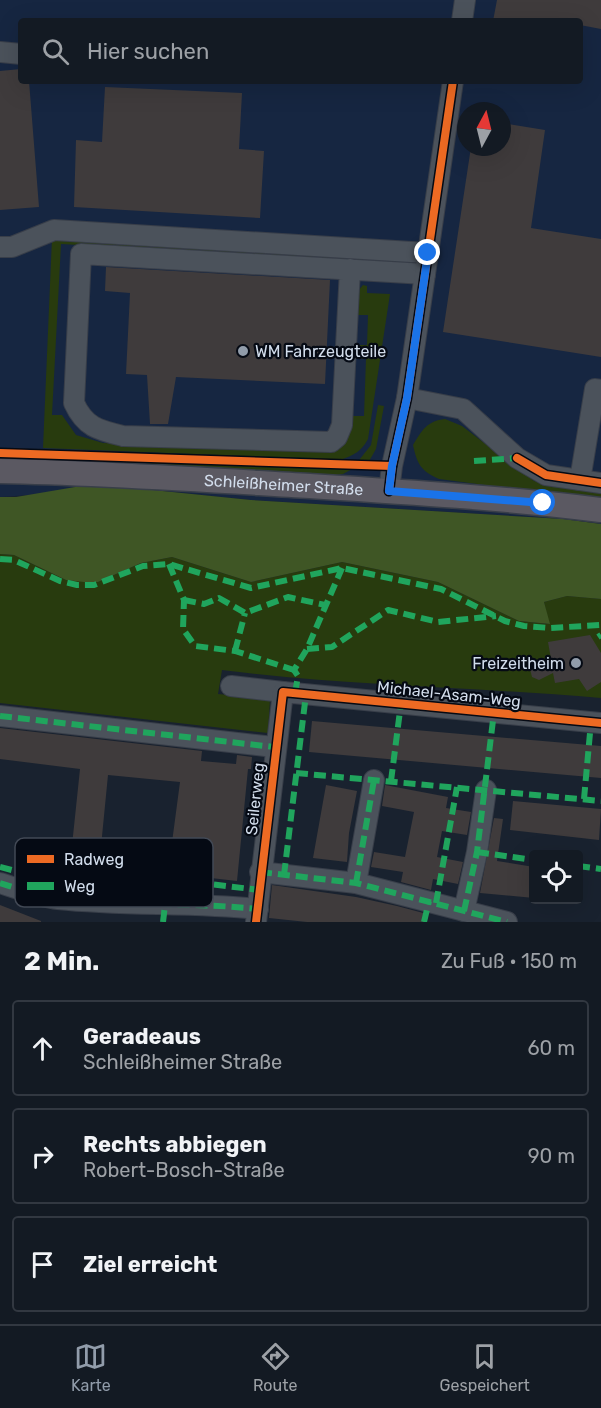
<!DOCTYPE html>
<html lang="de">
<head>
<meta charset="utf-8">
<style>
	:root { --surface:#131a23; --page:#1c232b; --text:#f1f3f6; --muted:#9da1a6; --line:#323841; --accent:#919caa }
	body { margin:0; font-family:Rubik,sans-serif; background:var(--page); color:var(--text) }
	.controls { position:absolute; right:18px; bottom:18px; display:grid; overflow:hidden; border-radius:6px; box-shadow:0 6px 24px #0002 }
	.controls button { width:54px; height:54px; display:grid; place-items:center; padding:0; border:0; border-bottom:2px solid var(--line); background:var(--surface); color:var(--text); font:30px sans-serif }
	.compass { position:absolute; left:457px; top:102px; width:54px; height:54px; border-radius:50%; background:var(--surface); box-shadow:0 6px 24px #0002; rotate:7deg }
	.stop { position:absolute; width:18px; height:18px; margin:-14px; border:4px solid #1a73e8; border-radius:50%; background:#fff }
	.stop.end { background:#1a73e8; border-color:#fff; box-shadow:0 2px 6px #0008 }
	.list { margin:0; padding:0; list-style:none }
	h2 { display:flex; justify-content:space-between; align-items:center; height:78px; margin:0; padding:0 24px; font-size:26px }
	h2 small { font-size:20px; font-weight:400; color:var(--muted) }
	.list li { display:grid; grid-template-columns:39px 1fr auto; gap:18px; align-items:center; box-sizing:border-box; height:96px; margin:0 12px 12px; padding:0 12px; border:2px solid var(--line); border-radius:6px }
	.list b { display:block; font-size:22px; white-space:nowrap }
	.list p { margin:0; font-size:20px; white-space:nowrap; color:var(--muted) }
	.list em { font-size:20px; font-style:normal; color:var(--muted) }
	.icon { flex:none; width:33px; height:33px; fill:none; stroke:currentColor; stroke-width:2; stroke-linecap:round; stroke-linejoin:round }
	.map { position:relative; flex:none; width:601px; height:922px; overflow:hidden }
	.search { position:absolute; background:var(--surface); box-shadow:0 6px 24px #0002; left:18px; right:18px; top:18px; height:66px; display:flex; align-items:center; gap:15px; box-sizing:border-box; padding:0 21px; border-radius:6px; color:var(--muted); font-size:22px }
	.sheet { height:402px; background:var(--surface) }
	nav { display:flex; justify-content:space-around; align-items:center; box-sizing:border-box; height:84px; border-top:2px solid var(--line); background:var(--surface); font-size:16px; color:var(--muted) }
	nav a { display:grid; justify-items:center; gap:3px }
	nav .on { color:var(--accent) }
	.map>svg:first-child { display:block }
</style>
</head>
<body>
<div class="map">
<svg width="601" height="922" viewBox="0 0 601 922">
	<rect width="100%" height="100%" fill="#19222f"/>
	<!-- built -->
	<path fill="#162641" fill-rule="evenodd" d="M 0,0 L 601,0 L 601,524 L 563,519 L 251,500 L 133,488 L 0,497 ZM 21,21 L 580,21 L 580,81 L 21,81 ZM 466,111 L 502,111 L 502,147 L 466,147 Z"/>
	<!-- green -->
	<g fill="#283b0e">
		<path d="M 52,238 L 396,256 L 395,263 L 61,244 L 52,415 L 62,415 L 76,435 L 103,443 L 326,451 C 348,449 349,436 351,416 L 364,416 L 366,359 L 353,358 L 354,345 L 367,345 L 368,315 L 355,315 L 356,293 L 363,285 L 367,286 L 367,293 L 390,294 L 368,439 C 361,452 354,455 340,460 L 43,448 Z"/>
		<polygon points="378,405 384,406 376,449 368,463 356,464 371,445"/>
		<path d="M 445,419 L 462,426 L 534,481 L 601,492 L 601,500 L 439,479 C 421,471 417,464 413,445 C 422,430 427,421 445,419 Z"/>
		<polygon points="7,454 356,467 343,474 329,476 55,460"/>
		<path d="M 0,554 L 14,555 L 66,580 L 98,582 L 141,563 L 172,557 L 251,582 L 342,562 L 438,582 L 519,621 L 549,624 L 544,602 L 567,596 L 601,599 L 601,698 C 475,687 348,686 222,670 L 218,694 L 270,699 L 268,733 L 0,703 Z"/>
	</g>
	<!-- forest -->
	<polygon fill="#3f5625" points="81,486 133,488 251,500 563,519 601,524 601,599 567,596 544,602 550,624 519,621 438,582 342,562 251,582 172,557 141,563 98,582 84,582 66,580 14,555 0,554 0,497 16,497"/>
	<!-- building -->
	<g fill="#3f3b3c">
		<polygon points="497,0 601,0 601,29 580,25 580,21 493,21"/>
		<polygon points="21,69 21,81 29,81 39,207 0,210 0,71"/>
		<polygon points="105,87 242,93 239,149 264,151 260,218 74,207 76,140 102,142"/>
		<polygon points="502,123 545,130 531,228 601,239 601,357 443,332 471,147 502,147"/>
		<polygon points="106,267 330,280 325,384 176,377 168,424 150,424 147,375 126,374 130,293 105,291"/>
		<polygon points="590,635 601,653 601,682 587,691 579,679 555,683 553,673 539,680 532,677 530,669 533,664 551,659 548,642"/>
		<polygon points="312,721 601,746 601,778 309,752"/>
		<polygon points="0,728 202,751 201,761 236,764 237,755 252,757 251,769 248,769 237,881 202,877 204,854 171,850 180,782 108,775 98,877 69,874 80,769 0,759"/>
		<polygon points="326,785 357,791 349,833 347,862 313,858"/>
		<polygon points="385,785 448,797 446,808 471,812 467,835 442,831 437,857 463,862 458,884 433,879 431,890 401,882 403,872 371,867 374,852 405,857 414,812 382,806"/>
		<polygon points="513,801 601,809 599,840 510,830"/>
		<polygon points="494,818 503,819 497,861 534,867 534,898 480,893"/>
		<polygon points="272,885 356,897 397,906 427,914 425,922 307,922 269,918"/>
		<polygon points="0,905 41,921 41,922 0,922"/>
	</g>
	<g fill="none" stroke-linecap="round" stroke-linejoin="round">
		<defs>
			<g id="minor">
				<polyline points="462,21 465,0"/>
				<polyline points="0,52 21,54"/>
				<polyline points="0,247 12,247 54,230 428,253"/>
				<path d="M 350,269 L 342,425 L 337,437 L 331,442 L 123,436 C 98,430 85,427 74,403 L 81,254 L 425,274"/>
				<polyline points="407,398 463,409 517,458 546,475 601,483"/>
				<polyline points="580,480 595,389 601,390"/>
				<polyline points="389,491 392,466 407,398 453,81"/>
				<polyline points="231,686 283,692"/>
				<polyline points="0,716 274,747"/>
				<polyline points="260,872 356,883 507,922"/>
				<path d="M 0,883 C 19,889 39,897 58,899 C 125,906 191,902 258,909"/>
				<polyline points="356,883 374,780"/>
				<polyline points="464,911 477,852 486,790"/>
				<polyline points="256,922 283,692 601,723"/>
			</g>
			<g id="major">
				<path id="s1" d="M 0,471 C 104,473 207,480 310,486 C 407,492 505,498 601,510"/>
			</g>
		</defs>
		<!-- minor casing -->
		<use href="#minor" stroke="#383e49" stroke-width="22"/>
		<!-- major casing -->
		<use href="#major" stroke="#383e49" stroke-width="27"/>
		<!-- minor -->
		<use href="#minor" stroke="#4b525b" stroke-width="20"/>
		<!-- major -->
		<use href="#major" stroke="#5b5962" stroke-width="24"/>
		<!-- quiet -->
		<g stroke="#20a55d" stroke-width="6" stroke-dasharray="12 6" stroke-linecap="butt">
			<polyline points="474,461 517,458"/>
			<polyline points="0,559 14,560 60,581 77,585 94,585 143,566 169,564 251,588 342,568 441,589 505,621 524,626 550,628 601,625"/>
			<polyline points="169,564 184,600 183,629 195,646 235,651 294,670"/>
			<polyline points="184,600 204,604 219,598 245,613 288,597 325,605"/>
			<polyline points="598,637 601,635"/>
			<polyline points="307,649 332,647 388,610 438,622 496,616"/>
			<polyline points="235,651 245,613"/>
			<polyline points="295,693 298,676 294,670 307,649 342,568"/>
			<polyline points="0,716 274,747"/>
			<polyline points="296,773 601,801"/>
			<polyline points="391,781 401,703"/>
			<polyline points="584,799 591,722"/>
			<polyline points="477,852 534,860"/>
			<polyline points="578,866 601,869"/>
			<polyline points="0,867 58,882 194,882 259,890"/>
			<polyline points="260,872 356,883 507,922"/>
			<polyline points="284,875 306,694"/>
			<path d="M 0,883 C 19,889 39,897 58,899 C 125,906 191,902 258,909"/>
			<polyline points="356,883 374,780"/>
			<polyline points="436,903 457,787"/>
			<polyline points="464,911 477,852 494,712"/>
			<polyline points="163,922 165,905"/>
			<polyline points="424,922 429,901"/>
		</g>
		<defs>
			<g id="cycleway">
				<polyline points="0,453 392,466"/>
				<polyline points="517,458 546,475 601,483"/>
				<polyline points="389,491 392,466 407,398 453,81"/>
				<polyline points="256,922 283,692 601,723"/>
			</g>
		</defs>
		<!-- cycleway casing -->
		<use href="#cycleway" stroke="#050a14" stroke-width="11"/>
		<!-- cycleway -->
		<use href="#cycleway" stroke="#ed6a23" stroke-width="8"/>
	</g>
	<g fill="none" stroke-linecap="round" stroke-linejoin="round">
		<!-- route -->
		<polyline stroke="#1a73e8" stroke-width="8" points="428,253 407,398 392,466 389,491 543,503"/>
	</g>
	<!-- markers -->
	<g fill="#919caa" stroke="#050a14" stroke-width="2">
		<circle cx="243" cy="351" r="6"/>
		<circle cx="576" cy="663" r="6"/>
	</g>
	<g text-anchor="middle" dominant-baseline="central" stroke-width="4.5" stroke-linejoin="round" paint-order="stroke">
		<!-- poi labels -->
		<g font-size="16" fill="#d2ddec" stroke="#050a14" text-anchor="start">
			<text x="255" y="351">WM Fahrzeugteile</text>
			<text x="564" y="663" text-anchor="end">Freizeitheim</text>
		</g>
		<!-- street labels -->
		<g font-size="16" fill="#d2ddec" stroke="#050a14">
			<text stroke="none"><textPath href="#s1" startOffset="284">Schleißheimer Straße</textPath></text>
			<text transform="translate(449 694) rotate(6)">Michael-Asam-Weg</text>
			<text transform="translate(255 799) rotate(-84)">Seilerweg</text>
		</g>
	</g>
	<!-- legend -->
	<rect x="15" y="838" width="198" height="69" rx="9" fill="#050a14" stroke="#424955" stroke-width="1.5"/>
	<rect x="27" y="855" width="27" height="8" fill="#ed6a23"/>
	<rect x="27" y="882" width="27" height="8" fill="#20a55d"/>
	<g font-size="16" fill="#d2ddec">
		<text x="64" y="865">Radweg</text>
		<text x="64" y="892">Weg</text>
	</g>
</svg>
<div class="controls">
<button><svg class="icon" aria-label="locate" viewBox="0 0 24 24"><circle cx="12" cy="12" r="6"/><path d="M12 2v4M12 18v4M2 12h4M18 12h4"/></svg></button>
</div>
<svg class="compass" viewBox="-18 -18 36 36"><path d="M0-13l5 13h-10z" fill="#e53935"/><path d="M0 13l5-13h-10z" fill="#9da1a6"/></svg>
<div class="stop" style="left:543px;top:503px"></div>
<div class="stop end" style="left:428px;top:253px"></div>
<div class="search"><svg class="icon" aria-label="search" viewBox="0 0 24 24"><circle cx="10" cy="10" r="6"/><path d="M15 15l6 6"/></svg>Hier suchen</div>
</div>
<section class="sheet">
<h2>2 Min.<small>Zu Fuß · 150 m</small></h2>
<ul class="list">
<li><svg class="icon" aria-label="ahead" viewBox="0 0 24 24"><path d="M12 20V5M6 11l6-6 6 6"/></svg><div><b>Geradeaus</b><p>Schleißheimer Straße</p></div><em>60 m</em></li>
<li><svg class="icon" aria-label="right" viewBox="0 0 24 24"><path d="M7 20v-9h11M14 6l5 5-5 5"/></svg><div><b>Rechts abbiegen</b><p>Robert-Bosch-Straße</p></div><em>90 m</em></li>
<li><svg class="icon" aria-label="arrive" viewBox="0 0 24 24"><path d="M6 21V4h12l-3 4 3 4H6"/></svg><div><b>Ziel erreicht</b></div></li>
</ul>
</section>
<nav>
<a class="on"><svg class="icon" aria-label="map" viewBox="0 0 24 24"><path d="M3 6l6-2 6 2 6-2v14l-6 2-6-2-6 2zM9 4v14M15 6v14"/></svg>Karte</a>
<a><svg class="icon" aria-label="directions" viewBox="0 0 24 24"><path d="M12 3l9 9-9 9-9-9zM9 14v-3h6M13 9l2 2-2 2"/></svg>Route</a>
<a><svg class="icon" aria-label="saved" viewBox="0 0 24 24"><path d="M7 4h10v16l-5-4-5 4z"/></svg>Gespeichert</a>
</nav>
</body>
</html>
